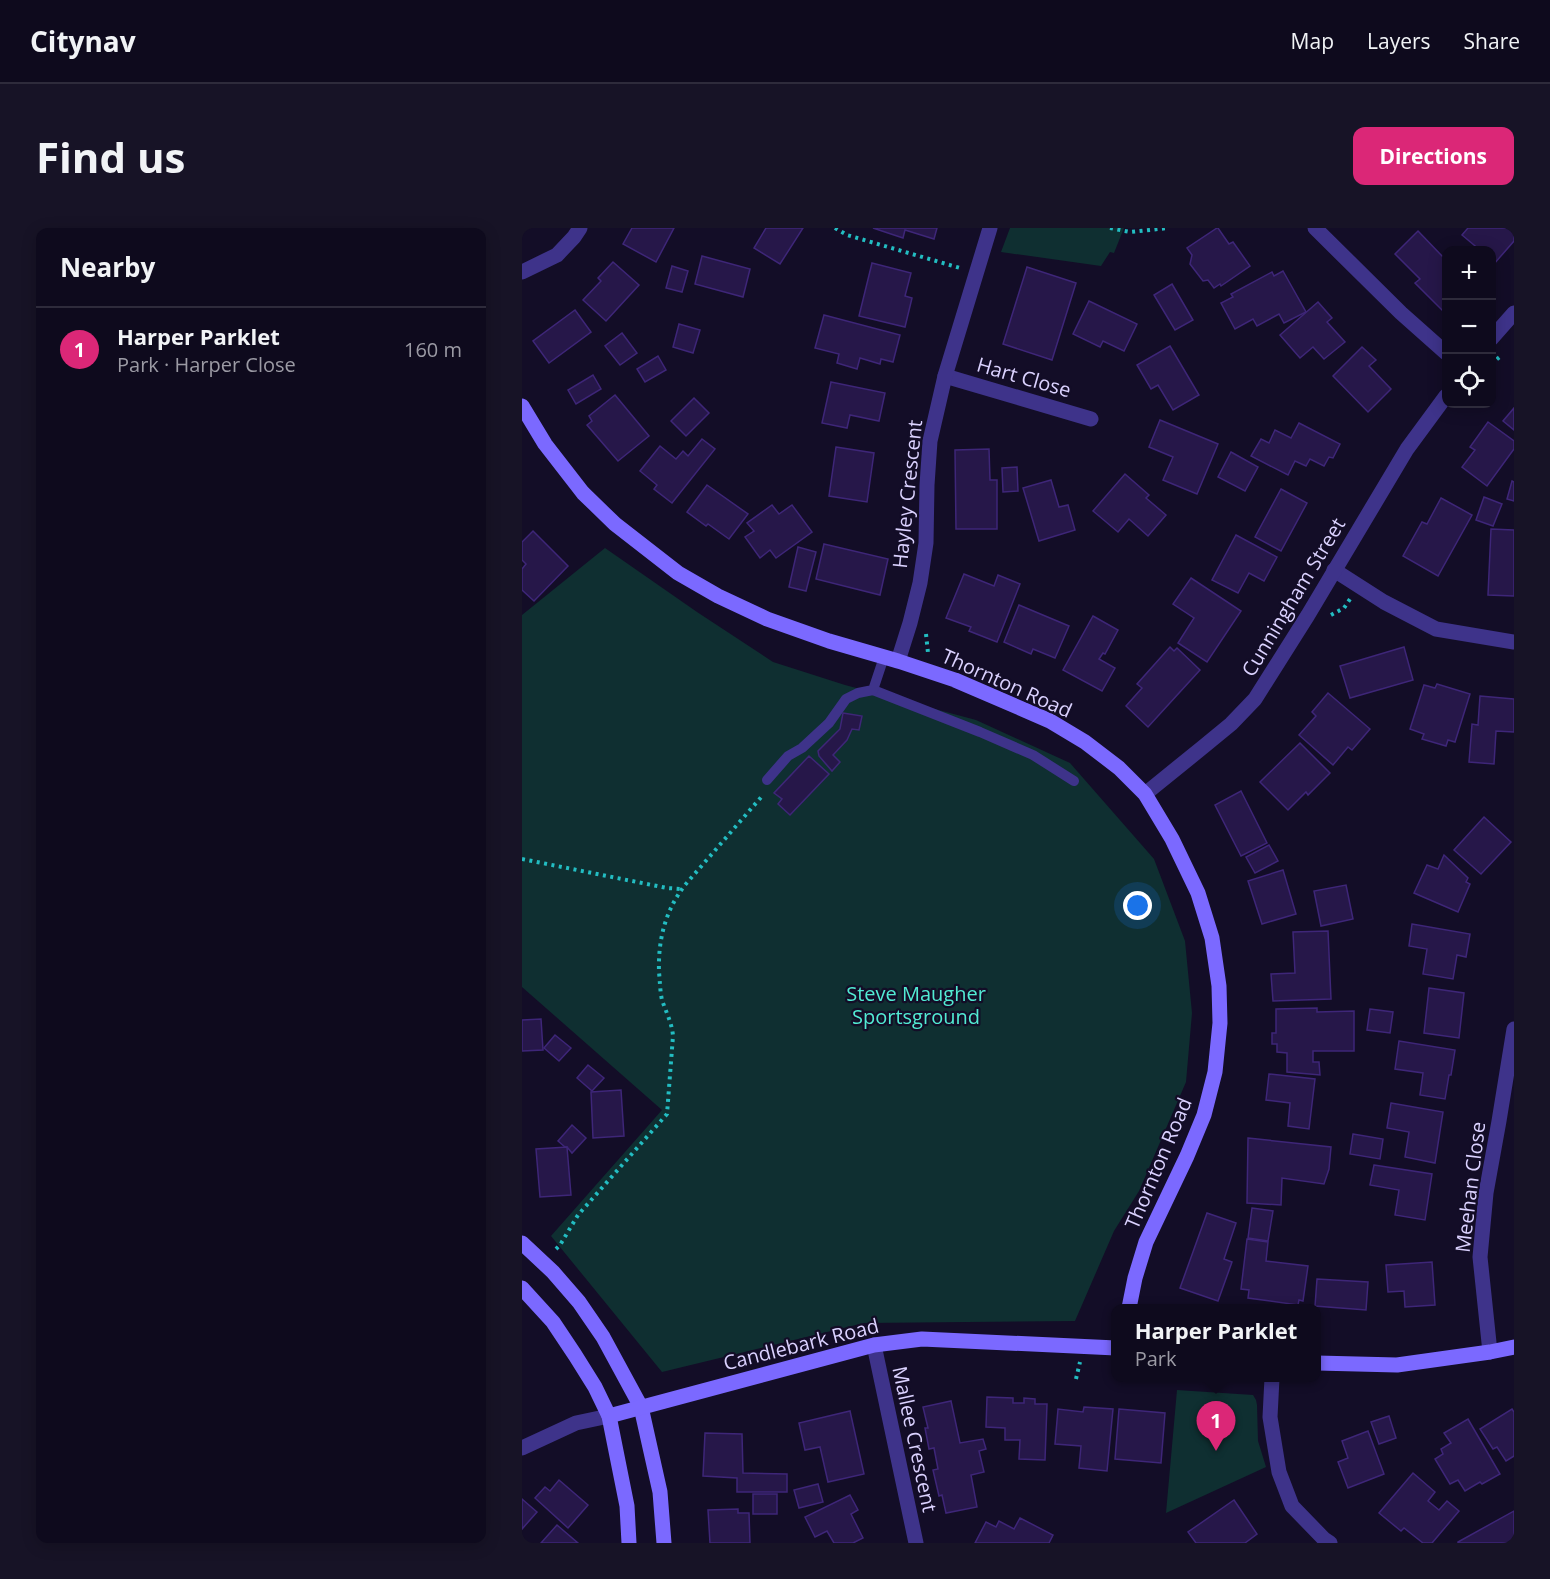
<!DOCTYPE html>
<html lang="en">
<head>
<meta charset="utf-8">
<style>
	:root { --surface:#0e0a1d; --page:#171326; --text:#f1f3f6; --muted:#9b9aa4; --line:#2e2b3b; --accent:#db2777 }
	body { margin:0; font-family:"Open Sans",sans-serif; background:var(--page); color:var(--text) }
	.controls { position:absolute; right:18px; top:18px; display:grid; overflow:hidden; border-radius:12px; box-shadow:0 3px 15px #0003 }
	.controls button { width:54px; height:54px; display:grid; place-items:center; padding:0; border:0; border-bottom:2px solid var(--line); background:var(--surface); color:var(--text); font:30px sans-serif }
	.you { position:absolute; left:616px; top:678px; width:21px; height:21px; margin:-15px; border:4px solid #fff; border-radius:50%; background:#1a73e8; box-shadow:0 0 0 9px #1a73e833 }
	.badge { display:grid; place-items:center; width:39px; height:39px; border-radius:50%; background:var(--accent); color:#fff; font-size:20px; font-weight:700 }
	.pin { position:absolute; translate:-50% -50px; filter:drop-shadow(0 2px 3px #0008) }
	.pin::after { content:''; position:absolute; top:32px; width:21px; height:18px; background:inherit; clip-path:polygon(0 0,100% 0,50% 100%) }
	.popup { position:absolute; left:589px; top:1076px; width:210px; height:78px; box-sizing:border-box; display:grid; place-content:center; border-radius:12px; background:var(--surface); filter:drop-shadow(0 2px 4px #0005); font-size:20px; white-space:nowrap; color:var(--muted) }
	.popup b { font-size:22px; color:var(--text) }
	.popup::after { content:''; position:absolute; left:50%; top:100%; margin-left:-12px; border:12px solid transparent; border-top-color:var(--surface) }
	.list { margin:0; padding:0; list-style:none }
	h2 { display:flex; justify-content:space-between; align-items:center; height:78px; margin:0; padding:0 24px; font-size:26px }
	h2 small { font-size:20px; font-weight:400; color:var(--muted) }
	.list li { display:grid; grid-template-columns:39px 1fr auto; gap:18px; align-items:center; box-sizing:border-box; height:84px; padding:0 24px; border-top:2px solid var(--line) }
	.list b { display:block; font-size:22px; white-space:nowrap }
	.list p { margin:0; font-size:20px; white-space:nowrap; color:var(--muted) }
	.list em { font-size:20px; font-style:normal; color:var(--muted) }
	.icon { flex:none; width:33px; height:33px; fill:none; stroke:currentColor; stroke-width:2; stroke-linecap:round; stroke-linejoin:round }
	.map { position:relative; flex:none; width:992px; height:1315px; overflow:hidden; border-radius:12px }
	header { display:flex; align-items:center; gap:36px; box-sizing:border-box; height:84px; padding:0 30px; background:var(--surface); border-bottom:2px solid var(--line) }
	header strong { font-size:28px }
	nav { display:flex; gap:33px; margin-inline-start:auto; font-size:21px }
	.intro { display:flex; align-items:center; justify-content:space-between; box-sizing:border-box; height:144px; padding:0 36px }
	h1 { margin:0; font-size:42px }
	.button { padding:15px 27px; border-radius:12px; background:var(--accent); color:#fff; font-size:21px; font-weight:700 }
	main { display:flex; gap:36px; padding:0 36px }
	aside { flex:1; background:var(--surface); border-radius:12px; box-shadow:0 3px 15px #0003 }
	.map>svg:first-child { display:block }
</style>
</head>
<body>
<header>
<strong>Citynav</strong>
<nav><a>Map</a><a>Layers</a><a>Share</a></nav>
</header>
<div class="intro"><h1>Find us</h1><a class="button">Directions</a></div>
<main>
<aside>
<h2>Nearby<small></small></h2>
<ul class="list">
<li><span class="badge">1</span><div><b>Harper Parklet</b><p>Park · Harper Close</p></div><em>160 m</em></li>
</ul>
</aside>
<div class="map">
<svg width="992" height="1315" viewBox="0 0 992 1315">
	<rect width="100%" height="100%" fill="#130d27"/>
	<!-- green -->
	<g fill="#0f2f31">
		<polygon points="488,0 602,0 592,25 588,24 579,38 479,24"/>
		<polygon points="83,320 175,384 251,434 323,457 454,492 548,535 632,631 663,713 670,785 664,854 617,963 592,1003 553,1093 342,1095 140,1144 29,1008 140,882 0,759 0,387"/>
		<polygon points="655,1162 731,1167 734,1172 735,1177 736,1213 744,1239 644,1285"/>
	</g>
	<!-- building -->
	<g fill="#261749" stroke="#3e2678" stroke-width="1.5">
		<polygon points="110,0 152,0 134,34 101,16"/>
		<polygon points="244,0 281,0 258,36 232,20"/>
		<polygon points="351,0 415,0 412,11 383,2 381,10"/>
		<polygon points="695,0 696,0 707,16 711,14 728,38 699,58 698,56 692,60 686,52 681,53 668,36 670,27 665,20"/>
		<polygon points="946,0 992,0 992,13 972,36 969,33 969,22 958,22 940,7"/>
		<polygon points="896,3 921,29 924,26 924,80 921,83 893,55 898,51 873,26"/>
		<polygon points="180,28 228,41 221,69 173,56"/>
		<polygon points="91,34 117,57 84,93 61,72 79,53 76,50"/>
		<polygon points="350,35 389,45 383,68 390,70 383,99 337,88"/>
		<polygon points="150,38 166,43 160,64 144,60"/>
		<polygon points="505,39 554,55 530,132 481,116"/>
		<polygon points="761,43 784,84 762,95 757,86 735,98 731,91 713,101 699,75 711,69 709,66 750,44 752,48"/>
		<polygon points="650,56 671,92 653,102 632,67"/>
		<polygon points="567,73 615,96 602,123 581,113 578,119 551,106"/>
		<polygon points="796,74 810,90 805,94 823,114 802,131 791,119 778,130 758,107"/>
		<polygon points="53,82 69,104 27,135 11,113"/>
		<polygon points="302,87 378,107 371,134 359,131 358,136 338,130 335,141 315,135 317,126 293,120"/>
		<polygon points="157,96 178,102 171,125 151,119"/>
		<polygon points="100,105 115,125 98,137 83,118"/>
		<polygon points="648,118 677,167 651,182 636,157 629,161 615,137"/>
		<polygon points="840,119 854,132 847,138 869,161 846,184 811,148"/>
		<polygon points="136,128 144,142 123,154 115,141"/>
		<polygon points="71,147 79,161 54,176 46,162"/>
		<polygon points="309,154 363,165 357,193 328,187 325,200 300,195"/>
		<polygon points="93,167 127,208 96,233 65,197 70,193 67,188"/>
		<polygon points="172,170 187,185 164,208 149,193"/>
		<polygon points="992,180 992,202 981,193"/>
		<polygon points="638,192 696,216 675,266 641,252 651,229 627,219"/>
		<polygon points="966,194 992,213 992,221 965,258 940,239 953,222 948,219"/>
		<polygon points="777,195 818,216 811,230 807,229 802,238 788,231 784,238 773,233 766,247 729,228 739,211 747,215 753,202 769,210"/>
		<polygon points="180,211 193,221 150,275 132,261 135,257 118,243 138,218 154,231 161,223 166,228"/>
		<polygon points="314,219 352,225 345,274 307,268"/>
		<polygon points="467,221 468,252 475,252 475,301 434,301 433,222"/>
		<polygon points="709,224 736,239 723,263 696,249"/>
		<polygon points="495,239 496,263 481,264 480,240"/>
		<polygon points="603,246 627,267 624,270 644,287 626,308 607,291 596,304 571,283"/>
		<polygon points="529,252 537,279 546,277 553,302 517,313 501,260"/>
		<polygon points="990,253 992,254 992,273 985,271"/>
		<polygon points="185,257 226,286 207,311 186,296 184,298 165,284"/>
		<polygon points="759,261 785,275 759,323 733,309"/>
		<polygon points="962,269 980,276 971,298 954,292"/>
		<polygon points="919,270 950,287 916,348 881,328 900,294 905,296"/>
		<polygon points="250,277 257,286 270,277 290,304 254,330 248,322 238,330 223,309 232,303 225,295"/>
		<polygon points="969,301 992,302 992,368 966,367"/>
		<polygon points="11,303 46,338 12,373 0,362 0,341 4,336 0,332 0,314"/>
		<polygon points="714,307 755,329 742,353 727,345 716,365 690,352"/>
		<polygon points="302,316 366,331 358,367 294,351"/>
		<polygon points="276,319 294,324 284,363 267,359"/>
		<polygon points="442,346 472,358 476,347 498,356 475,414 447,403 449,399 424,390"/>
		<polygon points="669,350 719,383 685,434 656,415 672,390 651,376"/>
		<polygon points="497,377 547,398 533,430 511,421 509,426 482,414"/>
		<polygon points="571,388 596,402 583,426 581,425 577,431 593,440 580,463 541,442"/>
		<polygon points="648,419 652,423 655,420 678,442 626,499 604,478 620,460 615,456"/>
		<polygon points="882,419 891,452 828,470 818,438"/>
		<polygon points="915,456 948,466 933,514 926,512 924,518 900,511 902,506 888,501 902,457 913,460"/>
		<polygon points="806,465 848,501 830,522 826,519 811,537 777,507 794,488 790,484"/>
		<polygon points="958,468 992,471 992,504 974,503 972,536 947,534 950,496 956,497"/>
		<polygon points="321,485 340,488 337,502 330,501 325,512 311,527 318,534 310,543 297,528 296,523 318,501"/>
		<polygon points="778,515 808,545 786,567 784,564 766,582 738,554"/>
		<polygon points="287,528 307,546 268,587 256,576 260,571 252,565"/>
		<polygon points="719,563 745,615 719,628 693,577"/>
		<polygon points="962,589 989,614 959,646 932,622"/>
		<polygon points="747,617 756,633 733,645 724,629"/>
		<polygon points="922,627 946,650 944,654 948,656 936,684 892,665 905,637 916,641"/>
		<polygon points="761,642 774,686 740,696 726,653"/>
		<polygon points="824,657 831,691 799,698 792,663"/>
		<polygon points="890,696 948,706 944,729 935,727 931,751 901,746 905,721 887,718"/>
		<polygon points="806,703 809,771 751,773 749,746 773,745 771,704"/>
		<polygon points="907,760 942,765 937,810 902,805"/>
		<polygon points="795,780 795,784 832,783 832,823 791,823 791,834 797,834 798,847 765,844 765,825 755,824 755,816 750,816 750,805 754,805 754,781"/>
		<polygon points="848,781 871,784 868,805 845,802"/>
		<polygon points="19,791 21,822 0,823 0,792"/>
		<polygon points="33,807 49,820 37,833 22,820"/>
		<polygon points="877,813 933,822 929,847 927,847 923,871 898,867 901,845 873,841"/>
		<polygon points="66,837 82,850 70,863 55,850"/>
		<polygon points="747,846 793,851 787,901 766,898 768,875 744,872"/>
		<polygon points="99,862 102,908 71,910 69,864"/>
		<polygon points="869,875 921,884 913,935 883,929 887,904 865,900"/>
		<polygon points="50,897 64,910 50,925 45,919 43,919 36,913"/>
		<polygon points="831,906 861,911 858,931 828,926"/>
		<polygon points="726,910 809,919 807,941 802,956 760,950 759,977 725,975"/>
		<polygon points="45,919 49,967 18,969 14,921"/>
		<polygon points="852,937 910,946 903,992 873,987 877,962 848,957"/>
		<polygon points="730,980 751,983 746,1013 726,1010"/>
		<polygon points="685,985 714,995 702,1031 710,1034 696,1073 658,1060"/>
		<polygon points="725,1011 746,1014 744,1033 786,1038 781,1073 777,1072 776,1077 726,1070 727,1062 719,1061"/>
		<polygon points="910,1034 913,1077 883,1079 882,1063 866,1064 864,1037"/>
		<polygon points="795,1051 846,1054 844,1082 793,1078"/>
		<polygon points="465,1169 491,1170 491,1175 502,1175 502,1170 513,1171 513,1176 525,1176 523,1232 497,1231 498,1212 483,1212 483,1200 464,1199"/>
		<polygon points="429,1173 438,1215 461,1211 464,1221 457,1223 462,1244 449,1247 455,1279 424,1285 420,1267 417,1268 411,1242 416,1241 412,1220 407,1221 403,1200 406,1200 401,1179"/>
		<polygon points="562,1179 591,1181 585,1243 557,1240 559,1218 533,1216 536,1181 561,1184"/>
		<polygon points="597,1181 643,1185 639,1235 593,1231"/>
		<polygon points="990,1181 992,1184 992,1228 984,1233 975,1219 971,1221 958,1201"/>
		<polygon points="328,1183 342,1246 306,1254 298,1219 283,1222 277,1195"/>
		<polygon points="867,1188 874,1210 857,1216 849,1194"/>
		<polygon points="946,1191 978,1246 960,1256 958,1254 943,1263 936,1252 928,1256 913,1231 921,1226 919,1221 929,1215 922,1205"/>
		<polygon points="846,1203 862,1246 826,1260 816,1234 826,1230 820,1213"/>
		<polygon points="183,1205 220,1206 221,1245 265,1246 265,1264 215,1264 215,1250 181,1248"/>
		<polygon points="891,1245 913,1264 906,1273 917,1282 925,1273 937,1283 910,1315 901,1315 882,1300 879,1303 857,1285"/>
		<polygon points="37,1252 66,1277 46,1300 13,1270 23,1259 28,1263"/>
		<polygon points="296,1256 301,1274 277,1280 272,1262"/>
		<rect x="231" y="1266" width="24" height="20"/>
		<polygon points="328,1267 336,1282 329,1286 341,1310 331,1315 312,1315 305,1303 293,1309 283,1289"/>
		<polygon points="0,1271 15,1284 0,1301"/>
		<polygon points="712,1272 735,1306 723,1315 674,1315 666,1304"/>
		<polygon points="216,1281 216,1285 227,1285 228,1315 188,1315 186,1282"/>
		<polygon points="992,1283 992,1315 936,1315 936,1314"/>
		<polygon points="498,1290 531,1307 527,1315 453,1315 464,1294 474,1299 477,1293 492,1301"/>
		<polygon points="35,1297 56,1315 19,1315"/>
	</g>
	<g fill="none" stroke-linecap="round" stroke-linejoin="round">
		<!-- path -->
		<g stroke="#23bdc2" stroke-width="4" stroke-dasharray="3 4.5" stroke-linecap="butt">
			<polyline points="313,0 325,7 438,40"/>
			<polyline points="588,0 608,4 646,0"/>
			<polyline points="969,136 980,127"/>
			<polyline points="809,387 822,380 828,371"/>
			<polyline points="404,406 406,425"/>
			<polyline points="0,631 145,660 159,661"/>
			<path d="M 34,1021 L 38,1017 L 56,987 L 145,886 L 151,808 C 150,795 144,784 140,772 C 138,763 138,754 137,744 C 136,712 143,683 163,657 L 241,567"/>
			<polyline points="554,1151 558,1134"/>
		</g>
		<!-- lane -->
		<g stroke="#3e338a" stroke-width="10">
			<polyline points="351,462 458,504 511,527 552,553"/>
			<polyline points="245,552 266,528 280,520 307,495 324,471 336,465 351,462 362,429"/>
		</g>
		<!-- street -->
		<g stroke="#3e338a" stroke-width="15">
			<polyline points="793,0 879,85 924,125"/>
			<polyline points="0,44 35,27 52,9 58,0"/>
			<polyline points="969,111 992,85"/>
			<polyline points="423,148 569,191"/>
			<polyline points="812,342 862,374 914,401 992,414"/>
			<polyline points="376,433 388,395 398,355 404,315 405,257 408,213 423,148 468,0"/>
			<polyline points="623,566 681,519 709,496 733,471 786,387 885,221 924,168"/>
			<polyline points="352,1117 394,1315"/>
			<polyline points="968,1124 958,1029 964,965 977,893 992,801"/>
			<polyline points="750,1150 748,1189 757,1244 770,1278 802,1311 808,1315"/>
			<polyline points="0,1220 54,1195 87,1188"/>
		</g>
		<!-- secondary -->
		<g stroke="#7b69ff" stroke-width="15">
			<polyline points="0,178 23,216 61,265 93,296 156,345 196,368 245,391 307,413 376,433 433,452 528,493 563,514 597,540 623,566 650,611 676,665 690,710 697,758 698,795 693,844 682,887 665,928 624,1014 613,1050 607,1080"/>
			<polyline points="0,1015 31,1044 57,1074 81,1109 119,1179 138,1264 142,1315"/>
			<polyline points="0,1060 31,1094 53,1127 73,1159 87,1188 105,1278 107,1315"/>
			<polyline points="795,1135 875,1137 968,1124 992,1119"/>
			<polyline points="87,1188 352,1117 400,1111 594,1120"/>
		</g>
	</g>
	<g text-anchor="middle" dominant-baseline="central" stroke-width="4.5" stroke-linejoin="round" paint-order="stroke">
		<!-- street labels -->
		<g font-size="20" fill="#dbd2ff" stroke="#130d27">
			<text transform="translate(502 149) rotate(16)">Hart Close</text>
			<text transform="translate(385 266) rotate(-84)">Hayley Crescent</text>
			<text transform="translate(771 369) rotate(-59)">Cunningham Street</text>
			<text transform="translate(485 455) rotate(24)">Thornton Road</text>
			<text transform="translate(636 935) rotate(-67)">Thornton Road</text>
			<text transform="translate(948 959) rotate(-83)">Meehan Close</text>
			<text transform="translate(279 1116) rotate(-14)">Candlebark Road</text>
			<text transform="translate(393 1211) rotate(78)">Mallee Crescent</text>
		</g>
		<!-- park labels -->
		<g font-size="20" fill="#52ebd3" stroke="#130d27">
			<text x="394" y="765">Steve Maugher<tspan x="394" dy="23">Sportsground</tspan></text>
		</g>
	</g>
</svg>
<div class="controls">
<button>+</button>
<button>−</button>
<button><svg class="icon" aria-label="locate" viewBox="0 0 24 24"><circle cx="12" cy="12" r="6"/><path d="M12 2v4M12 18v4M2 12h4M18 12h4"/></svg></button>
</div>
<div class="you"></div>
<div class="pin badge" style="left:694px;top:1223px">1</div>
<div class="popup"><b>Harper Parklet</b>Park</div>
</div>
</main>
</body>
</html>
